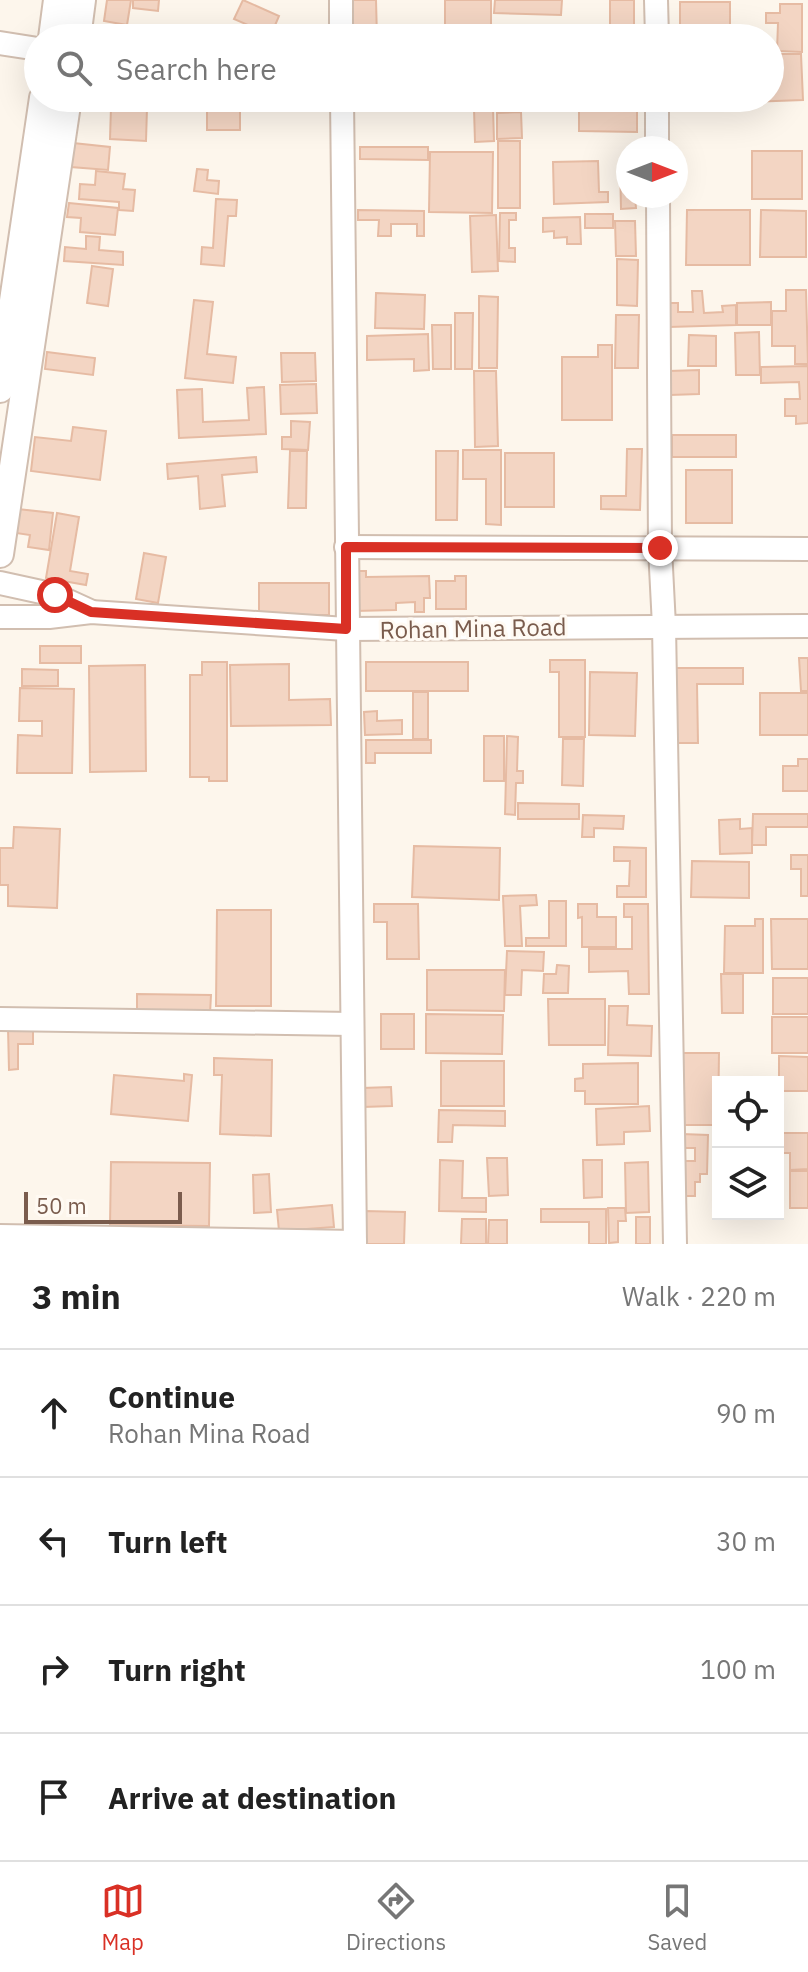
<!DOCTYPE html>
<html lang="en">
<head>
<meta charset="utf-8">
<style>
	:root { --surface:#fff; --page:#f6f6f6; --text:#222; --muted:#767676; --line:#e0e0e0; --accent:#d93025 }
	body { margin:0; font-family:"IBM Plex Sans",sans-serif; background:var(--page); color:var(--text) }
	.controls { position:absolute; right:24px; bottom:24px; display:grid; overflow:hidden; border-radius:0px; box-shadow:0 8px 32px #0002 }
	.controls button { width:72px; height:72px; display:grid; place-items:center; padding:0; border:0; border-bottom:2px solid var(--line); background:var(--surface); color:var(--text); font:40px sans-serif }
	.compass { position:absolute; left:616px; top:136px; width:72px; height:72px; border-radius:50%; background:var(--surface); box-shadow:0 8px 32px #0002; rotate:90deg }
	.scale { position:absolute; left:24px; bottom:20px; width:158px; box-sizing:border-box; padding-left:8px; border:4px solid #7a5c4d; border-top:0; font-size:22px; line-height:28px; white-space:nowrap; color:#7a5c4d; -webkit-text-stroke:6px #fffaf3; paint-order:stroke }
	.stop { position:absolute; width:24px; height:24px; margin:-18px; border:6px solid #d93025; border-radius:50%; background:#fff }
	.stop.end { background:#d93025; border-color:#fff; box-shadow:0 2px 8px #0008 }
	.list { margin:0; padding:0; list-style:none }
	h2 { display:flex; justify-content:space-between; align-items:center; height:104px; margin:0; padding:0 32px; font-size:34px }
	h2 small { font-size:26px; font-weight:400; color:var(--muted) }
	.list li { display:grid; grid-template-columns:52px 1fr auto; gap:24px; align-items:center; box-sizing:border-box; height:128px; padding:0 32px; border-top:2px solid var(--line) }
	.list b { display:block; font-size:30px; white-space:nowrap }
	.list p { margin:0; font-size:26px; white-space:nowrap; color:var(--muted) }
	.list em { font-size:26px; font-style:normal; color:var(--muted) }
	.icon { flex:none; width:44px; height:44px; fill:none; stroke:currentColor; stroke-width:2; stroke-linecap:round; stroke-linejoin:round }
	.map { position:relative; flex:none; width:808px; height:1244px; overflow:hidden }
	.search { position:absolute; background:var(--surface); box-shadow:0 8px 32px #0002; left:24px; right:24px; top:24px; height:88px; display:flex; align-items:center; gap:20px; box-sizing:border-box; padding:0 28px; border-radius:44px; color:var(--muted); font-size:30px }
	.sheet { height:616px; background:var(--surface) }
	nav { display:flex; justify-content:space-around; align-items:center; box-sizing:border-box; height:112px; border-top:2px solid var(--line); background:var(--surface); font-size:22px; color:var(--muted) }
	nav a { display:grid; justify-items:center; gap:4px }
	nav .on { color:var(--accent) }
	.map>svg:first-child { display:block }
</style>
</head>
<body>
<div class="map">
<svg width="808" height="1244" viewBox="0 0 808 1244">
	<rect width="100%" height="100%" fill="#fdf6ec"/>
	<!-- building -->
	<g fill="#f3d5c3" stroke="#e6bba3" stroke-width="2">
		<polygon points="107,0 131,0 127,25 104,21"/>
		<polygon points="133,0 159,0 158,11 133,8"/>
		<polygon points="243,0 279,16 271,35 234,19"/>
		<polygon points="353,0 376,0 377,38 353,38"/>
		<rect x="445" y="0" width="46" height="38"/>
		<polygon points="495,0 562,0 561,15 494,13"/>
		<rect x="610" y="0" width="24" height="37"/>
		<rect x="680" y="2" width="50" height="36"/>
		<polygon points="780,4 802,4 802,52 777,51 778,23 766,23 766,13 780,13"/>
		<polygon points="770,54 801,54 803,100 744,102 744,98 770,98"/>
		<polygon points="90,98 138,98 138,105 90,103"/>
		<polygon points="217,98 226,98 226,105 240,105 240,130 207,130 207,101 217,101"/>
		<rect x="500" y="98" width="18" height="10"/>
		<polygon points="609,98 637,98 637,132 579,131 579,100 609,101"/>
		<polygon points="111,107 147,108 146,141 110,139"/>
		<polygon points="493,108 494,141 475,142 474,109"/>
		<polygon points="521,112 522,138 497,139 497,113"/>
		<rect x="498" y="141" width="22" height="67"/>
		<polygon points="73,143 110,147 108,170 71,167"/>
		<polygon points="360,147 428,147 428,160 360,159"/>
		<rect x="752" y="151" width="50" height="48"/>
		<polygon points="430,152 493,152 492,213 429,212"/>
		<polygon points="620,160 628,160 628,196 635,196 636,208 621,209"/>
		<polygon points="598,161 599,192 608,192 608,202 554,204 553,162"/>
		<polygon points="197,169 208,170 207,180 219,181 218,194 194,191"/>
		<polygon points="96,171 125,174 123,189 135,190 133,211 119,210 119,202 79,199 80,184 95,185"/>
		<polygon points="216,199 237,200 236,216 228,216 224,266 201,264 202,247 213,248"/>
		<polygon points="69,203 118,208 115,235 80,232 81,218 67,217"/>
		<polygon points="358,210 424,211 424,236 417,236 417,224 391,224 391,236 378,236 379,220 358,220"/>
		<polygon points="687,210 750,210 750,265 686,265"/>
		<polygon points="761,210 806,211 806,257 760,257"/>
		<polygon points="500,213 516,213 516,220 509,220 509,248 515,248 515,262 499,261"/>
		<rect x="585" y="214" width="28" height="14"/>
		<polygon points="496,215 498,271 472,272 470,216"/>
		<polygon points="580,217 581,244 567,244 567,237 554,238 554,231 543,232 543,218"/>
		<polygon points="615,221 635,221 636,256 616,256"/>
		<polygon points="86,236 100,237 99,250 123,252 123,265 64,261 65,247 86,249"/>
		<polygon points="617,259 638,260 637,306 617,305"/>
		<polygon points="92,266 113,269 108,306 87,303"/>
		<polygon points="786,290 806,290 808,364 795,364 795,346 772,346 772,311 786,311"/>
		<polygon points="692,291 702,291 704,313 723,312 722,306 736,305 736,325 669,327 668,303 678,303 678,312 693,312"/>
		<polygon points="376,293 425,295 424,329 375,328"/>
		<polygon points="479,296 498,297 497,368 479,368"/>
		<polygon points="194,300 213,302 207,354 236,357 233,383 185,378"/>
		<polygon points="771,302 771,325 737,325 737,303"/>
		<polygon points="455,313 473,313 472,369 455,369"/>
		<polygon points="616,315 639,315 638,368 615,368"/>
		<polygon points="432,325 451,325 451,369 433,369"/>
		<polygon points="759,332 760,375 736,375 735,333"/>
		<polygon points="428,334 429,370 414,371 414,359 367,360 367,336"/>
		<polygon points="689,335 716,336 716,366 688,366"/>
		<polygon points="598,345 612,345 612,420 562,420 562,357 598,357"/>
		<polygon points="47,352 95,358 93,375 45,369"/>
		<polygon points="281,353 315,353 316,381 282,382"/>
		<polygon points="808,366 808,423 796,424 796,416 785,416 785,399 800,399 799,382 761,383 761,367"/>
		<polygon points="699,370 699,394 670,395 669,371"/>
		<polygon points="474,371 496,371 498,446 475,447"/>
		<polygon points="316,384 317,413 281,414 280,385"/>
		<polygon points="264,387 266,434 179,438 177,390 202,389 203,422 249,420 247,388"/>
		<polygon points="291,421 310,422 308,450 282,449 282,437 291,437"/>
		<polygon points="73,427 106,431 100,480 31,471 35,437 71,441"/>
		<rect x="672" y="435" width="64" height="22"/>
		<polygon points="627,449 642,449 640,510 601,509 601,496 626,496"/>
		<polygon points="463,450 501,450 501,525 486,524 486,479 463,479"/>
		<polygon points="290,451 307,451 306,508 288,508"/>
		<polygon points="436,451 458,451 457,520 436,520"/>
		<rect x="505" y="453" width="49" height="54"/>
		<polygon points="256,457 257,472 222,475 225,506 200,509 198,476 168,479 167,464"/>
		<rect x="686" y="470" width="46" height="53"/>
		<polygon points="18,509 53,513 49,550 28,547 30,535 16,533"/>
		<polygon points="57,513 79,517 70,571 88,574 86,585 46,578"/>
		<polygon points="144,553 166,557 158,603 136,599"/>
		<polygon points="355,571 366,571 366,577 429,576 430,598 424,598 424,612 415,612 415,602 396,603 396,610 355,611"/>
		<polygon points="455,576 466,576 466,609 436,609 436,581 455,581"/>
		<rect x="259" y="583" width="70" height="32"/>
		<rect x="40" y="646" width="41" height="17"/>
		<polygon points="799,658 808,658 808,691 801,691"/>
		<polygon points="550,660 585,660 585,737 559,737 559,672 550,672"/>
		<polygon points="202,662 227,662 227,781 209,781 209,777 190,777 190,675 202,675"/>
		<rect x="366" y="662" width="102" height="29"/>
		<polygon points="289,664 289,700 330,699 331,725 231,726 230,665"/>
		<polygon points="145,665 146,771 90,772 89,666"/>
		<polygon points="674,668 743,668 743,684 697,684 698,743 674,743"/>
		<polygon points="22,669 58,670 58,686 22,686"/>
		<polygon points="590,672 637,673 635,736 589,735"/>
		<polygon points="20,688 74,689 72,773 17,773 18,735 42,736 42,721 19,721"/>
		<rect x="413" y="692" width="15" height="47"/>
		<rect x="760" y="693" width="48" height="42"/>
		<polygon points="377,711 377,721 402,720 402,734 365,735 364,712"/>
		<rect x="484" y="736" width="20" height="45"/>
		<polygon points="507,736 518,737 517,771 523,771 523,783 516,783 515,815 505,814"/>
		<polygon points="563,739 584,739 583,786 562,785"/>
		<polygon points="366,740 431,740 431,753 375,753 375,763 366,763"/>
		<polygon points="798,759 808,759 808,791 783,791 783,766 798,766"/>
		<polygon points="518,803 579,804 579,819 518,819"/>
		<polygon points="753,814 808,814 808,827 766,827 766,845 752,845"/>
		<polygon points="583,815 624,816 623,829 594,828 594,837 582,837"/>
		<polygon points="740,819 740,829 752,828 752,853 720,854 719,820"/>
		<polygon points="14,827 60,829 57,908 8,906 8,885 0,885 0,848 13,848"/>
		<polygon points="414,846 500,848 499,900 412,897"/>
		<polygon points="614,847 646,848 646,897 617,897 617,886 629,886 630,861 614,861"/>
		<polygon points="791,855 808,855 808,896 801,896 801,869 791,869"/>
		<polygon points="692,861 749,862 749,898 691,897"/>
		<polygon points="536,895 537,905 520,906 522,946 505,946 503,896"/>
		<polygon points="549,901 566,901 566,946 526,946 526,938 549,938"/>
		<polygon points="374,904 418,904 419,959 387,959 387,922 374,922"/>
		<polygon points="578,904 597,904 597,917 616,917 616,947 582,947 582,917 578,918"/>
		<polygon points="624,904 648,904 649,994 629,994 628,971 589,972 589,949 632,949 632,917 624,917"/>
		<polygon points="217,910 271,910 271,1006 216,1006"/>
		<polygon points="755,919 763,919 763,973 724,973 725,926 755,926"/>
		<polygon points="771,919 808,919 808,969 772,969"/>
		<polygon points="507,951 544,952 543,971 522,970 521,995 505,995"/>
		<polygon points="557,965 569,966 568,993 543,993 544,974 556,974"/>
		<polygon points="427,970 505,970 504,1011 427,1010"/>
		<polygon points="721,974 743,974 743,1013 722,1013"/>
		<rect x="773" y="978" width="35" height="36"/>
		<polygon points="137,994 211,995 210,1014 137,1014"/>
		<polygon points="548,999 605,999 605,1045 549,1045"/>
		<polygon points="609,1006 628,1006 627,1025 652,1026 651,1056 608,1055"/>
		<rect x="381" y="1014" width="33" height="35"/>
		<polygon points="426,1014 503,1015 502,1054 426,1053"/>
		<rect x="772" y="1017" width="36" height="36"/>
		<polygon points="33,1027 33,1044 18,1044 18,1069 9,1070 8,1028"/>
		<polygon points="681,1053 719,1053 718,1125 681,1125"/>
		<polygon points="779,1056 808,1057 808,1091 779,1091"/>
		<polygon points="214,1058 272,1060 271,1136 220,1134 222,1075 214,1075"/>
		<rect x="441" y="1061" width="63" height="45"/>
		<polygon points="638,1063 638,1104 585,1104 585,1091 575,1091 575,1079 583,1078 583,1064"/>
		<polygon points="184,1074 192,1075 188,1121 111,1114 114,1075 184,1081"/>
		<polygon points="391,1087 392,1106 363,1107 362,1088"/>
		<polygon points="649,1106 650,1131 624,1132 624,1144 597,1145 596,1109"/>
		<polygon points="439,1110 505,1111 505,1126 453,1125 452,1142 438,1142"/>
		<polygon points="778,1133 808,1133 808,1169 790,1170 790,1153 778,1153"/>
		<polygon points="682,1134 708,1135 707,1174 700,1174 700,1182 695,1182 695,1196 681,1196 682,1161 695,1161 695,1148 682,1148"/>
		<polygon points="487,1158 507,1158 508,1195 489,1196"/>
		<polygon points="440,1160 463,1161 462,1198 486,1198 486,1212 439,1211"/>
		<polygon points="583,1160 602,1160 602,1197 584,1198"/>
		<polygon points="111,1162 210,1163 209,1226 110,1225"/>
		<polygon points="648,1162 649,1212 626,1213 625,1163"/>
		<rect x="790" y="1171" width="18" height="37"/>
		<polygon points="269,1174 271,1212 254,1213 253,1175"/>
		<polygon points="332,1205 334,1227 279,1231 277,1210"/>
		<polygon points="608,1208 625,1208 626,1221 618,1221 618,1242 609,1243"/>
		<polygon points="541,1209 606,1209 606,1244 589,1244 589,1222 541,1222"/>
		<polygon points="365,1211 405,1212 404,1244 364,1244"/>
		<rect x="636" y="1217" width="14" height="27"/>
		<polygon points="462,1219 486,1219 486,1244 461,1244"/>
		<polygon points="489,1220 507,1220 507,1244 488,1244"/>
	</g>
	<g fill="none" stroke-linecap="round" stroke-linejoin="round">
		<defs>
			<g id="minor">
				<polyline points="341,0 341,38"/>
				<polyline points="656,0 657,38"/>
				<polyline points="0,43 38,49"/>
				<polyline points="342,98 355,1244"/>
				<polyline points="657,98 657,148"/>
				<polyline points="658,196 660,548 664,626 675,1244"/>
				<polyline points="346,547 808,549"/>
				<polyline points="0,583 55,595 90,611"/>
				<polyline points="0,617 49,617 91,612 346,629 808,626"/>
				<polyline points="0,1019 352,1024"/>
				<polyline points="0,1236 355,1242"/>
			</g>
			<g id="tertiary">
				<polyline points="52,38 57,0"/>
				<polyline points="77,38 82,0"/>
				<polyline points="0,389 43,98"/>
				<polyline points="0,554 68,98"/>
			</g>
		</defs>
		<!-- minor casing -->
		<use href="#minor" stroke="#d1beb0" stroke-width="26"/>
		<!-- tertiary casing -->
		<use href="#tertiary" stroke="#d1beb0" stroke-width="30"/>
		<!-- minor -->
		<use href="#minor" stroke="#fff" stroke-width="22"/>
		<!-- tertiary -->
		<use href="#tertiary" stroke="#fff" stroke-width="26"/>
	</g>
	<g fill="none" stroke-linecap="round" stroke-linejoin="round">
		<!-- route -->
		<polyline stroke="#d93025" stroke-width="10" points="55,595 91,612 346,629 346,547 660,548"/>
	</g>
	<g text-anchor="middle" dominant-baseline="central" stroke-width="6" stroke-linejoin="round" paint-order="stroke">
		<!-- street labels -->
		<g font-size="24" fill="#7a5c4d" stroke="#fffaf3">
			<text transform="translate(473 628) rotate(-1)">Rohan Mina Road</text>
		</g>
	</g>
</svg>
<div class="controls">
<button><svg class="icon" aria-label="locate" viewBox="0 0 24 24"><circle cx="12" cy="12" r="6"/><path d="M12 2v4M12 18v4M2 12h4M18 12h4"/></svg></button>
<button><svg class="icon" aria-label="layers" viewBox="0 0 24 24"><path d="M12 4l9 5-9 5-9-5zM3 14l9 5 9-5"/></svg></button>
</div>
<svg class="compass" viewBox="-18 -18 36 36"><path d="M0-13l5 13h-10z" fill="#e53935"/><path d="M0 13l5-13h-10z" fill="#767676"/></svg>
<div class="scale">50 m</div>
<div class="stop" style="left:55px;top:595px"></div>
<div class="stop end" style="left:660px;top:548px"></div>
<div class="search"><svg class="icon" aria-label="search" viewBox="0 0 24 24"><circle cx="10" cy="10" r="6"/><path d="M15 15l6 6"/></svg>Search here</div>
</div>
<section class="sheet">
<h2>3 min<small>Walk · 220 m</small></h2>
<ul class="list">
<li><svg class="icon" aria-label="ahead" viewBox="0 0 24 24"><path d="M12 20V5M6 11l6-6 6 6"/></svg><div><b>Continue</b><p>Rohan Mina Road</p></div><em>90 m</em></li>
<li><svg class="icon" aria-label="left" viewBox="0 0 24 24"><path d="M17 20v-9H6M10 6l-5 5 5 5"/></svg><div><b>Turn left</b></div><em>30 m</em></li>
<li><svg class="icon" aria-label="right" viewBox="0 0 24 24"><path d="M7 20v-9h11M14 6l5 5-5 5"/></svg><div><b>Turn right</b></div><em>100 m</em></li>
<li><svg class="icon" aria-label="arrive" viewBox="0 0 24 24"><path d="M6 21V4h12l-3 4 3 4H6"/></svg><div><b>Arrive at destination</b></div></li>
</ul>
</section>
<nav>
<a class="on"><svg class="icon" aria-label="map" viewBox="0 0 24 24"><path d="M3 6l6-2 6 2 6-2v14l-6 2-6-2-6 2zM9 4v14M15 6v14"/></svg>Map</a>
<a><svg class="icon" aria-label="directions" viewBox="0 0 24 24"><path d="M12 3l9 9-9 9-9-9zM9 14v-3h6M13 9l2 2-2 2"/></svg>Directions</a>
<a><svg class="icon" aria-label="saved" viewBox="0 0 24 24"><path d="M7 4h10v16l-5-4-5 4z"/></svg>Saved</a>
</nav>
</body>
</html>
